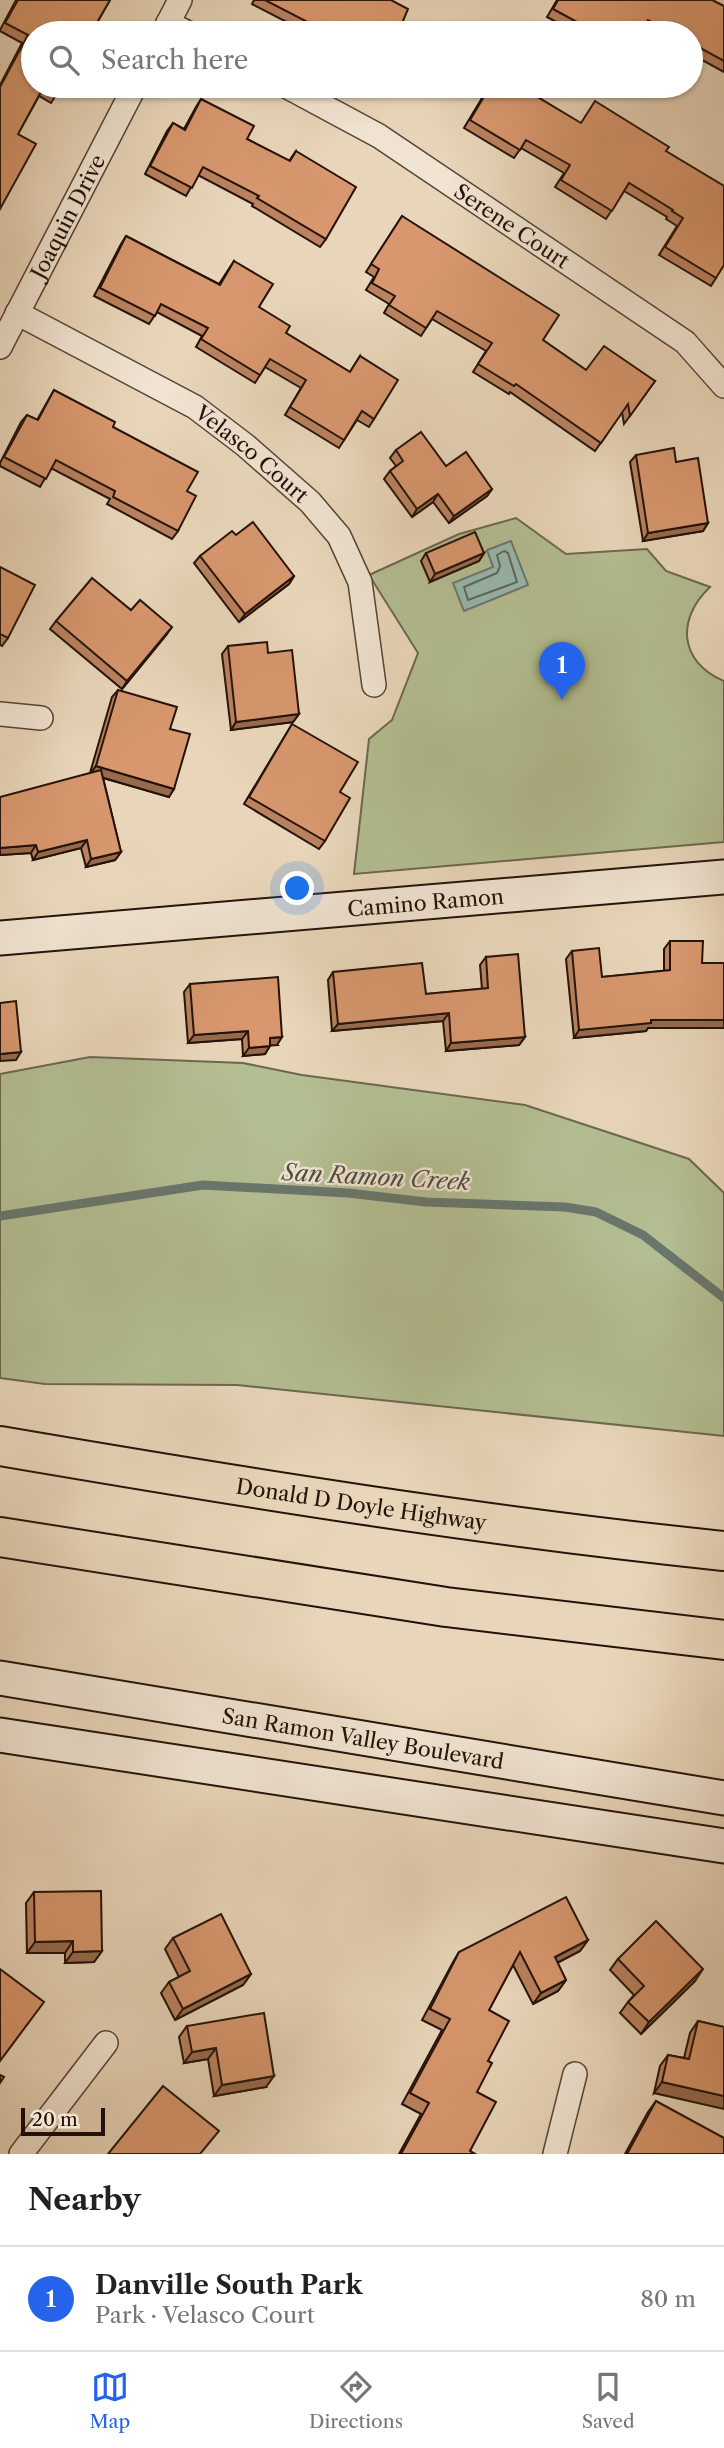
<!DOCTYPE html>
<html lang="en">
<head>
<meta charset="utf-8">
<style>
	:root { --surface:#fff; --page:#f6f6f6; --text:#222; --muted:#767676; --line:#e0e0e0; --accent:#2563eb }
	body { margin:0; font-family:"Libre Caslon Text",serif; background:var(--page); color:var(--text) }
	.scale { position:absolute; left:21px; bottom:18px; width:84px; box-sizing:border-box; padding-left:7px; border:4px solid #24120a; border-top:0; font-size:19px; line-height:24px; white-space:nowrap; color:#24120a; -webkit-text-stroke:5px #f1e4d2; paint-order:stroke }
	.you { position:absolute; left:298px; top:889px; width:24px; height:24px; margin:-18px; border:5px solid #fff; border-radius:50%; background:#1a73e8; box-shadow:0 0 0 10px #1a73e833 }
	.badge { display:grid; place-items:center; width:46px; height:46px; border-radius:50%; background:var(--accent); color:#fff; font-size:23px; font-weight:700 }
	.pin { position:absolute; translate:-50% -58px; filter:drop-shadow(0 2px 4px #0008) }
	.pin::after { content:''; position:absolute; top:37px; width:24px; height:21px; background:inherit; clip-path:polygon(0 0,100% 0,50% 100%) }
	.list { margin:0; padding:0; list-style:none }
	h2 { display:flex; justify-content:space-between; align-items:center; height:91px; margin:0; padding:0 28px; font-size:30px }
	h2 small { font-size:23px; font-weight:400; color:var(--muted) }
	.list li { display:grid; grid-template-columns:46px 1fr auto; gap:21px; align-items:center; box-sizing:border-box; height:105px; padding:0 28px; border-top:2px solid var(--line) }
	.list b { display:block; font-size:26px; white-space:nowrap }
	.list p { margin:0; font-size:23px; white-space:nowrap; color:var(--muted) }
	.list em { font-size:23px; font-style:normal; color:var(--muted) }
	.icon { flex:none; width:38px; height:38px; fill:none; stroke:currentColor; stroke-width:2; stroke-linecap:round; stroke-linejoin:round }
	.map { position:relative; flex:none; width:724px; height:2154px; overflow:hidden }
	.search { position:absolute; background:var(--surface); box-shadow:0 2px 5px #0004; left:21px; right:21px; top:21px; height:77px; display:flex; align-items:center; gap:18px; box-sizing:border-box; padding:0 24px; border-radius:38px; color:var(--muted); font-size:26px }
	.sheet { height:196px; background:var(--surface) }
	nav { display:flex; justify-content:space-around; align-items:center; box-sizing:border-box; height:98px; border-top:2px solid var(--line); background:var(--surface); font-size:19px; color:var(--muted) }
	nav a { display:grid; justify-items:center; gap:4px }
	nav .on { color:var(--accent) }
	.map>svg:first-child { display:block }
</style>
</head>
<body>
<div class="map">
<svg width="724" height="2154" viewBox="0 0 724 2154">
	<rect width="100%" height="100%" fill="#e9d6ba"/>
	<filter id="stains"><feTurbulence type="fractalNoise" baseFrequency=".00286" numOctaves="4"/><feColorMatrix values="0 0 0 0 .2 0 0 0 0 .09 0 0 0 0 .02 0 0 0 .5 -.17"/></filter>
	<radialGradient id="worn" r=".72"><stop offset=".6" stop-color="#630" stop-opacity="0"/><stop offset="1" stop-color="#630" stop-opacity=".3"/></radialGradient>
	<!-- green -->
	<g fill="#b3be92" stroke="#6c684e" stroke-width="2">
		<path d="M 516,518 L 566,554 L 647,549 L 666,571 L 710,587 C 676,619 679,662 724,681 L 724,842 L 354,874 L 369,739 L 392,720 L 418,653 L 369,575 L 459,534 Z"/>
		<polygon points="90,1057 243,1063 302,1075 525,1105 689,1159 724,1193 724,1436 237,1385 45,1384 0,1378 0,1074"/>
	</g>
	<!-- water -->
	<polygon fill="#97b9af" stroke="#69766d" stroke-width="2" points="511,541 528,585 464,611 453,583 493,567 487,550"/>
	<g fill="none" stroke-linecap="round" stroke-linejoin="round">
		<!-- shore -->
		<polygon stroke="#5e665c" stroke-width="2" points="504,551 508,553 517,582 468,600 464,587 497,573 500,566 497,555"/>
		<!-- stream -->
		<polyline stroke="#69766d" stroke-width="9" points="0,1216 203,1185 348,1193 426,1202 565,1207 596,1212 643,1235 724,1298"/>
		<defs>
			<g id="street">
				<polyline points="168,23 188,33"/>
				<polyline points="163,33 180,0"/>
				<path id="s1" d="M 286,86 L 379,136 L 685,342 L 724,386"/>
				<path id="s2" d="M 17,313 L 195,407 L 245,445 L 310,502 L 339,536 L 360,582 L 374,685"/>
				<path id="s3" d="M 0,347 L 135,86"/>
				<polyline points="0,714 41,718"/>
				<polyline points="21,2154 106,2043"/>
				<polyline points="555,2154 575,2074"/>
			</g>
			<g id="secondary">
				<path id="s4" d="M 0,938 L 724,877"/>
				<path id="s5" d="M 0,1678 L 724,1798"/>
				<polyline points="0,1735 724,1846"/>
			</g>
			<g id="highway">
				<path id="s6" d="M 0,1446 C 240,1487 481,1526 724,1551"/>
				<polyline points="0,1537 446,1607 724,1640"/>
			</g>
		</defs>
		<!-- street casing -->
		<use href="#street" stroke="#554336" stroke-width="26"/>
		<!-- secondary casing -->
		<use href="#secondary" stroke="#24120a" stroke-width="37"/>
		<!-- highway casing -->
		<use href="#highway" stroke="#24120a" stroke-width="42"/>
		<!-- street -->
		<use href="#street" stroke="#f1e4d2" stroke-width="23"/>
		<!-- secondary -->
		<use href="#secondary" stroke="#f1e4d2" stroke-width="33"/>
		<!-- highway -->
		<use href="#highway" stroke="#e9d6ba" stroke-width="38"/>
	</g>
	<!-- wall -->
	<g fill="#ba825f" stroke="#24120a" stroke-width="2">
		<polygon points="16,0 110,0 56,95 51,103 39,96 18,134 0,209 0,85 22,43 0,31 0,30"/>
		<polygon points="254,0 391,0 398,33 308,33 252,4"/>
		<polygon points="557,0 712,0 724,6 724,72 691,54 691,33 652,33 643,29 641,33 577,33 547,17"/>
		<polygon points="475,86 528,86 526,90 580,123 666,151 716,278 711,286 659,255 677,226 666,219 667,217 624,191 606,219 555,187 564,173 521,148 514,158 464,128 482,98 471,92"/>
		<polygon points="201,99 247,139 289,161 296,151 326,239 320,247 252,206 253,204 198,175 186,196 145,174 167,131 173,123 184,129 196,107"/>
		<polygon points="402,216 543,340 586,370 655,381 624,424 622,412 595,451 510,392 509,394 473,372 486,351 432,319 421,336 384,313 389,304 366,290 374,277 366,272"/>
		<polygon points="126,236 219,284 234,261 259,307 286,333 350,372 360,356 374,419 369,427 357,420 339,448 285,415 301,388 265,367 255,383 196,347 202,336 157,312 149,324 94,296 121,244"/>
		<polygon points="54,390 113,427 187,491 178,531 172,539 107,504 110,499 51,468 40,487 0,466 0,463 21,422 27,415 37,420"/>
		<polygon points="396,450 446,466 492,489 487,496 449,523 433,502 412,517 384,479 390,471 396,466 390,458"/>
		<polygon points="636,455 676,462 708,523 703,531 643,541 630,462"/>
		<polygon points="236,535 294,576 289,584 239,622 194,563 200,556"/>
		<polygon points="426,553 484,553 479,561 430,582 421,561"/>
		<polygon points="0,567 8,638 2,646 0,645"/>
		<polygon points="131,610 167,634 122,689 50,629 56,621"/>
		<polygon points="228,646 268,653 299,714 293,722 231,730 222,654"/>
		<polygon points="118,690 170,729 169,797 103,778 121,852 115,860 86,867 81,848 33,860 31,853 0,855 90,773 112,697"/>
		<polygon points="292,724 340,792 325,841 319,849 244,804"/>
		<polygon points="670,941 702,963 724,963 724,1028 648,1028 646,1031 574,1038 566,959 572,951 602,977 664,971 664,949"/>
		<polygon points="486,957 525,1037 519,1045 446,1051 443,1021 332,1031 328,980 333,972 426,994 482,989 480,965"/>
		<polygon points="190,984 277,1045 270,1045 265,1054 243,1056 242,1039 188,1043 184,992"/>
		<polygon points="34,1892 102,1951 94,1962 65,1963 65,1953 27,1953 26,1903"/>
		<polygon points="173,1938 251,1974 243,1985 175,2020 161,1993 169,1982 179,1977 165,1949"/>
		<polygon points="588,1940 580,1951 557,1963 566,1980 558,1991 533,2004 513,1965 489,2010 488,2061 477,2092 470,2151 475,2154 399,2154 421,2114 402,2104 442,2030 422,2020 452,1964 459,1952"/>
		<polygon points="618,1959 695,1981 641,2034 620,2013 628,2002 634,1995 610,1970"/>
		<polygon points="698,2021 724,2027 654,2093 660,2066 668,2055 684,2058 690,2033"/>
		<polygon points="187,2026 266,2087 214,2096 208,2059 184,2063 179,2037"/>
		<polygon points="656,2101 724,2154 625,2154 648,2112"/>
	</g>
	<!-- shaded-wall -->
	<g fill="#976a4d" stroke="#24120a" stroke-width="2">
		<polygon points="492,489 487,496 449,523 454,516"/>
		<polygon points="438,494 433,502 412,517 417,509"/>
		<polygon points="708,523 703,531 643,541 648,533"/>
		<polygon points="484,553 479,561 430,582 435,574"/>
		<polygon points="294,576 289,584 239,622 245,614"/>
		<polygon points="172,627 167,634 122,689 127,681"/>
		<polygon points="299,714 293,722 231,730 236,722"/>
		<polygon points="96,766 174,789 169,797 90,774"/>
		<polygon points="87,840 81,848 33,860 38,852"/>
		<polygon points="36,845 31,853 0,855 0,848"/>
		<polygon points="121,852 115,860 86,867 91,859"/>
		<polygon points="449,1013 443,1021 332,1031 338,1024"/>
		<polygon points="651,1020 724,1020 724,1028 648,1028 646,1031 574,1038 579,1030"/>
		<polygon points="248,1031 242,1039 188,1043 194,1035"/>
		<polygon points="282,1037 277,1045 264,1046 270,1038"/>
		<polygon points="525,1037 519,1045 446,1051 451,1043"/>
		<polygon points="270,1046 265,1054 243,1056 249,1048"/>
		<polygon points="21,1052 16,1060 0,1061 0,1054"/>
		<polygon points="588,1940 580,1951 547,1968 555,1957"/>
		<polygon points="73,1941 65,1953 27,1953 35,1942"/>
		<polygon points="102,1951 94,1962 65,1963 73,1952"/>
		<polygon points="703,1969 695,1981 641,2034 649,2022"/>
		<polygon points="251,1974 243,1985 175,2020 183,2009"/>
		<polygon points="566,1980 558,1991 533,2004 541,1993"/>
		<polygon points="216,2048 208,2059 184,2063 192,2052"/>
		<polygon points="274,2076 266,2087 214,2096 222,2085"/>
		<polygon points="662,2082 724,2096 724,2109 654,2093"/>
	</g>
	<!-- building -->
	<g fill="#d8976e" stroke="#24120a" stroke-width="2">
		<polygon points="18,0 110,0 91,33 33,33 33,86 62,86 56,95 43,88 18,134 36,144 0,209 0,87 28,35 5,23"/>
		<polygon points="265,0 391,0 408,9 398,33 332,33 318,25 317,27"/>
		<polygon points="558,0 712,0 724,6 724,61 691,43 691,33 672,33 648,20 641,33 597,33 553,9"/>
		<polygon points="428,22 448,33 422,33"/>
		<polygon points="480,86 528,86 526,90 581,123 595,101 669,147 666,151 724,186 724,265 716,278 665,247 683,218 672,211 673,210 629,183 612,211 561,180 570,165 526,140 520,150 470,120 488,90"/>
		<polygon points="201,99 254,126 247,139 290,161 296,151 356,187 326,239 257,198 259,196 203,167 192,188 150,166 173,123 185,130"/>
		<polygon points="402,216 559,315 543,340 586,370 604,346 655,381 630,416 628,404 601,443 516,384 514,386 478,364 492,343 437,311 426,328 389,305 395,296 372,283 379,269 371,264"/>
		<polygon points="126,236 220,285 234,261 273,284 259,307 290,326 286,333 350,372 360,356 398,380 374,419 362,411 344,440 290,407 306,380 270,359 260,375 201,339 208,328 161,304 155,316 100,288"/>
		<polygon points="54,390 115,422 113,427 198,472 187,491 196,496 178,531 113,497 115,491 56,460 46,479 4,457 27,415 38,420"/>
		<polygon points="421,432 446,466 466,452 492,489 454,516 438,494 417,509 390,471 403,461 396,450"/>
		<polygon points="674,448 676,462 698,458 708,523 648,533 636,455"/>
		<polygon points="253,522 294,576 245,614 200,556 232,531 236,535"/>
		<polygon points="475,532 484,553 435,574 426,553"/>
		<polygon points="0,567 35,585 8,638 0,634"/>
		<polygon points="92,578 131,610 140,600 172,627 127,681 56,621"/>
		<polygon points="267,642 268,653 292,650 299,714 236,722 228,646"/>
		<polygon points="118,690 177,707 170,729 190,734 174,789 96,766"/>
		<polygon points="292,724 358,762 340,792 350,798 325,841 249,797"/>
		<polygon points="101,770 121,852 91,859 87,840 38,852 36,845 0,848 0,797"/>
		<polygon points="670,941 703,941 702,963 724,963 724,1020 651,1020 651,1023 579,1030 572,951 599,948 602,977 670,970"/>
		<polygon points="518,954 525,1037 451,1043 449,1013 338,1024 333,972 422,963 426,994 488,988 486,957"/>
		<polygon points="278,977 282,1037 270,1038 270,1046 249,1048 248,1031 194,1035 190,984"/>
		<polygon points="16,1001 21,1052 0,1054 0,1003"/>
		<polygon points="101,1891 102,1951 73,1952 73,1941 35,1942 34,1892"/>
		<polygon points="566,1897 588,1940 555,1957 566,1980 541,1993 520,1952 489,2010 509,2021 488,2061 492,2063 477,2092 496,2102 470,2151 475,2154 401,2154 429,2103 410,2093 450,2019 430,2009 459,1952"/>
		<polygon points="221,1914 251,1974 183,2009 169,1982 190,1971 173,1938"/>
		<polygon points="656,1921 703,1969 649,2022 628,2002 644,1986 618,1959"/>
		<polygon points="0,1969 44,2002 0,2061"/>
		<polygon points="264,2013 274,2076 222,2085 216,2048 192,2052 187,2026"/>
		<polygon points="698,2021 724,2027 724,2096 662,2082 668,2055 689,2059"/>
		<polygon points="0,2075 4,2077 0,2083"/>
		<polygon points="163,2086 219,2131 200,2154 108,2154"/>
		<polygon points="656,2101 724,2138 724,2154 627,2154"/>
	</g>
	<g text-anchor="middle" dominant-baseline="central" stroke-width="5" stroke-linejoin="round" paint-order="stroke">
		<!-- street labels -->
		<g font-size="21" fill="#24120a" stroke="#f1e4d2">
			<text stroke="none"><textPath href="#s3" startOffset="147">Joaquin Drive</textPath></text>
			<text stroke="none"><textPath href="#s1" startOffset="266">Serene Court</textPath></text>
			<text stroke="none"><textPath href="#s2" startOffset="275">Velasco Court</textPath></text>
			<text stroke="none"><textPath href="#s4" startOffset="427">Camino Ramon</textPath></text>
			<text stroke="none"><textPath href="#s6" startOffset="366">Donald D Doyle Highway</textPath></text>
			<text stroke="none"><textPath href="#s5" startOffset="368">San Ramon Valley Boulevard</textPath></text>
		</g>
		<!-- water labels -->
		<g font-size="23" font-style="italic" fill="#4c4c44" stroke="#f1e4d2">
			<text transform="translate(376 1177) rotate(3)">San Ramon Creek</text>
		</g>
	</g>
	<rect width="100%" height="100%" filter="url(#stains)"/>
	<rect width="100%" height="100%" fill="url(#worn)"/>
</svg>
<div class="scale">20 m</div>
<div class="you"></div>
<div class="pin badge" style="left:562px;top:700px">1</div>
<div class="search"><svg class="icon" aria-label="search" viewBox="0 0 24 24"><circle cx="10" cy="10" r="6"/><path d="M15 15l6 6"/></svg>Search here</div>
</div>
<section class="sheet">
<h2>Nearby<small></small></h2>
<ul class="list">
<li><span class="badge">1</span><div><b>Danville South Park</b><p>Park · Velasco Court</p></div><em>80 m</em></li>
</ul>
</section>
<nav>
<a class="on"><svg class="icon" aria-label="map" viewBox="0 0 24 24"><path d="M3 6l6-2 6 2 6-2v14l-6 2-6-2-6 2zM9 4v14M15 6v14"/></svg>Map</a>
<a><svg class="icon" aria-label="directions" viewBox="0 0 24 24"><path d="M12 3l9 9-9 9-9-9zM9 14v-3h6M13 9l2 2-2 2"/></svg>Directions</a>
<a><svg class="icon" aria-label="saved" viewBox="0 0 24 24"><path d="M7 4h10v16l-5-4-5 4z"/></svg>Saved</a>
</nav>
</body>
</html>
